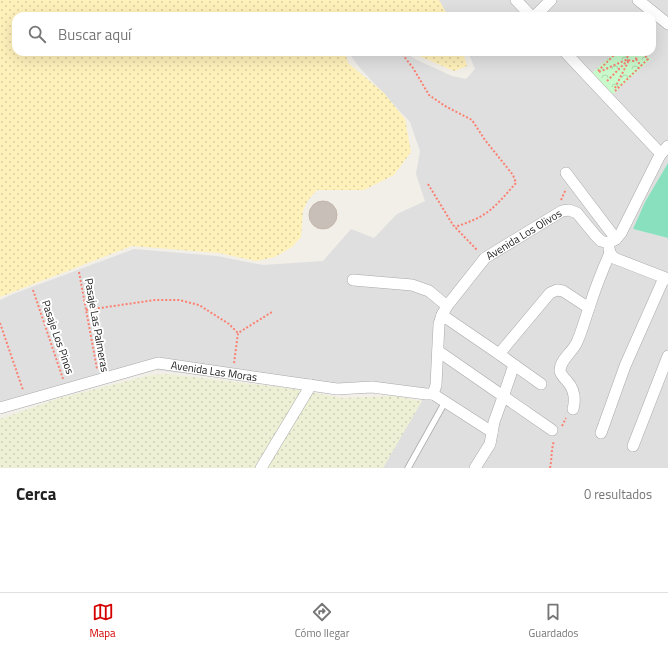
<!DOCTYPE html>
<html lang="es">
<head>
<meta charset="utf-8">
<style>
	:root { --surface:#fff; --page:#f6f6f6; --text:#222; --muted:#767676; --line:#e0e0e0; --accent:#d40000 }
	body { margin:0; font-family:"Titillium Web",sans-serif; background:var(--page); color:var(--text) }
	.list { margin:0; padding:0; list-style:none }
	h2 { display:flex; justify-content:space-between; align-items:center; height:52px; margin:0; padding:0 16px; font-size:17px }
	h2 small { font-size:13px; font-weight:400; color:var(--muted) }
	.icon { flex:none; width:22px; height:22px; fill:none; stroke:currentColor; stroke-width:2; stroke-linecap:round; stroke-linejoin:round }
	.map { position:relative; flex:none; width:668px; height:468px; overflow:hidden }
	.search { position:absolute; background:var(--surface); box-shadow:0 4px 16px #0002; left:12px; right:12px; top:12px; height:44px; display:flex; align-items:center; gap:10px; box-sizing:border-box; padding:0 14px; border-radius:12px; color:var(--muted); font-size:15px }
	.sheet { height:124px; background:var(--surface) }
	nav { display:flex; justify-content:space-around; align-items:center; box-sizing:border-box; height:56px; border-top:1px solid var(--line); background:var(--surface); font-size:11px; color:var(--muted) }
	nav a { display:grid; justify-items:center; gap:2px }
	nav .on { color:var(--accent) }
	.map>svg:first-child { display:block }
</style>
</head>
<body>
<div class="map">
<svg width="668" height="468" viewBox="0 0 668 468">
	<defs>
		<pattern id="farmland-dots" width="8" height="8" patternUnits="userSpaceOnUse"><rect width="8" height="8" fill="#eef0d5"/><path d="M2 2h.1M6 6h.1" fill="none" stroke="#ccceb7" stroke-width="1.8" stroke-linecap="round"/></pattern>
		<pattern id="sand-dots" width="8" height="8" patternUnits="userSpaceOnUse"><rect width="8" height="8" fill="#fff1ba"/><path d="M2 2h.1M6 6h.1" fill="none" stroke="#dacea0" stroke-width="1.8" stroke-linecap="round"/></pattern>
		<pattern id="park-crowns" width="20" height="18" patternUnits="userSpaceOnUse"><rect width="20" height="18" fill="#c8facc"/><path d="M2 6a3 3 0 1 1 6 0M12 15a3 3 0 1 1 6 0" fill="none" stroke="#acd6af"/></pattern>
	</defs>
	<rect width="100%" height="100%" fill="#f2efe9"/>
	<!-- residential -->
	<polygon fill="#e0dfdf" points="436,0 668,0 668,163 645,202 633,229 668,238 668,468 381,468 423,399 393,393 336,394 294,387 156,370 0,414 0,300 13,294 134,249 217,256 263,265 323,261 351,229 374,238 397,214 425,201 416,174 420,151 410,122 359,67 351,56 349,52 404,52 417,60 452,76 466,79 475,69 468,52 652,52 652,16 445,16"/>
	<!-- farmland -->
	<polygon fill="url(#farmland-dots)" points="167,374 287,388 342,398 393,396 422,401 383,468 0,468 0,419 60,398 151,375"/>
	<!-- sand -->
	<g fill="url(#sand-dots)">
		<polygon points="0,0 439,0 448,16 349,16 347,15 346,16 16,16 16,52 345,52 348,63 384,93 405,119 411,152 394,175 364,190 317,190 308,200 303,211 301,237 292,247 275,257 256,261 219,253 132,246 0,297"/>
		<polygon points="413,52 463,52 467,66 454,71 417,55"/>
	</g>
	<!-- park -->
	<polygon fill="url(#park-crowns)" points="615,52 644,52 651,59 612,95 592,73"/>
	<!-- pitch -->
	<polygon fill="#88e0be" points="668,163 668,238 633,229 645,202"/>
	<!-- building -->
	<circle fill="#c7bfb8" stroke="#c4b6ab" cx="323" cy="215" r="14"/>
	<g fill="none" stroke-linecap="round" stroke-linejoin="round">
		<defs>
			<polyline id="lane" points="408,468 445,402"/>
			<g id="street">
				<polyline points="516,0 531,16"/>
				<polyline points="638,0 668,24"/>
				<polyline points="535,16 551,0"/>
				<polyline points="565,52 661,154"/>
				<polyline points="566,173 616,239"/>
				<polyline points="609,248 610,253 614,258 668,279"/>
				<polyline points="353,280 412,285 429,291 447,306"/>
				<polyline points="442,315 499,354 541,384"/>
				<polyline points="438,351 552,430"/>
				<polyline points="499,354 550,293 557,290 563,291 589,308"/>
				<path id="s1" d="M 433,394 L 436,385 L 439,324 L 442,315 L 447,306 L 485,258 L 562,211 L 569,210 L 577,213 L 595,235 L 601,241 L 609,243 L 616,239 L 621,233 L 660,155 L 668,146"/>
				<polyline points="433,394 492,432"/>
				<path id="s2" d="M 0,408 L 158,363 L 337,389 L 372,387 L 426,394 L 433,394"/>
				<path d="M 573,409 C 576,398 574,389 567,381 C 564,378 561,375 560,371 C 560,359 573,352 577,342 C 582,331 585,319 589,308 C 595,289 602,271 610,253"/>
				<polyline points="601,433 625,366 664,278"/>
				<polyline points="633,446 668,356"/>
				<polyline points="261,468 311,385"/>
				<polyline points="475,468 490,444 494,422 503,397 514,365"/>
			</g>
		</defs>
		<!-- lane casing -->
		<use href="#lane" stroke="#a9a9a9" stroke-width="7"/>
		<!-- street casing -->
		<use href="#street" stroke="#a9a9a9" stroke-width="12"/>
		<!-- path -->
		<g stroke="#fa8072" stroke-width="2" stroke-dasharray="2 2" stroke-linecap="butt">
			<path d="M 399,52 L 403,55 L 413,68 L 429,95 L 445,106 L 472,120 L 485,140 L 513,175 L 516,183 C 507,193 499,203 489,211 C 480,218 467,223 455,227"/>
			<path d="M 629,52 C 622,64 642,64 635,52"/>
			<polyline points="636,59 641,66"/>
			<polyline points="598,71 617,52"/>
			<polyline points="599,72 628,59"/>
			<polyline points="607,81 628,60"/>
			<polyline points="615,88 629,60"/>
			<polyline points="615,91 648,59 642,52"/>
			<polyline points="428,184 453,225 478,251"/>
			<polyline points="561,200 566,189"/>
			<polyline points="79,272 97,369"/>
			<polyline points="33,290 63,379"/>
			<polyline points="86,310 155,300 179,300 199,305 229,324 238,333"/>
			<polyline points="0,323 23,390"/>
			<polyline points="234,363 238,333 272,312"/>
			<polyline points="562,426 566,418"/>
			<path d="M 550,468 C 552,459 551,450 554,441"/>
		</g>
		<!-- lane -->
		<use href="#lane" stroke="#fff" stroke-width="5.5"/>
		<!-- street -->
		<use href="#street" stroke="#fff" stroke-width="11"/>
	</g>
	<g text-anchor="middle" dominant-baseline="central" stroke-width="4" stroke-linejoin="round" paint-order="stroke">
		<!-- street labels -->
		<g font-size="11" fill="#222" stroke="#fff">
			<text stroke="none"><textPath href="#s1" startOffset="197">Avenida Los Olivos</textPath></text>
			<text transform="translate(97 325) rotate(80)">Pasaje Las Palmeras</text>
			<text transform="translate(58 337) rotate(71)">Pasaje Los Pinos</text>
			<text stroke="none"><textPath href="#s2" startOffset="221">Avenida Las Moras</textPath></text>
		</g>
	</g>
</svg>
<div class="search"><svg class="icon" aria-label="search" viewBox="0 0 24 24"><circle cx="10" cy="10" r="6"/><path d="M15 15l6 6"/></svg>Buscar aquí</div>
</div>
<section class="sheet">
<h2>Cerca<small>0 resultados</small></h2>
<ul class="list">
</ul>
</section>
<nav>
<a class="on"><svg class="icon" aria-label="map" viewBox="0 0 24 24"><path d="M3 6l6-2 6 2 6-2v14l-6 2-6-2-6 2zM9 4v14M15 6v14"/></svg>Mapa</a>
<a><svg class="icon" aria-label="directions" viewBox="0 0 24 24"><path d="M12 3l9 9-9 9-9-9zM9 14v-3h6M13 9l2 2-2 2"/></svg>Cómo llegar</a>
<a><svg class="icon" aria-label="saved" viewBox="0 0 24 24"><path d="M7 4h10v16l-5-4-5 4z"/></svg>Guardados</a>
</nav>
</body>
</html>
